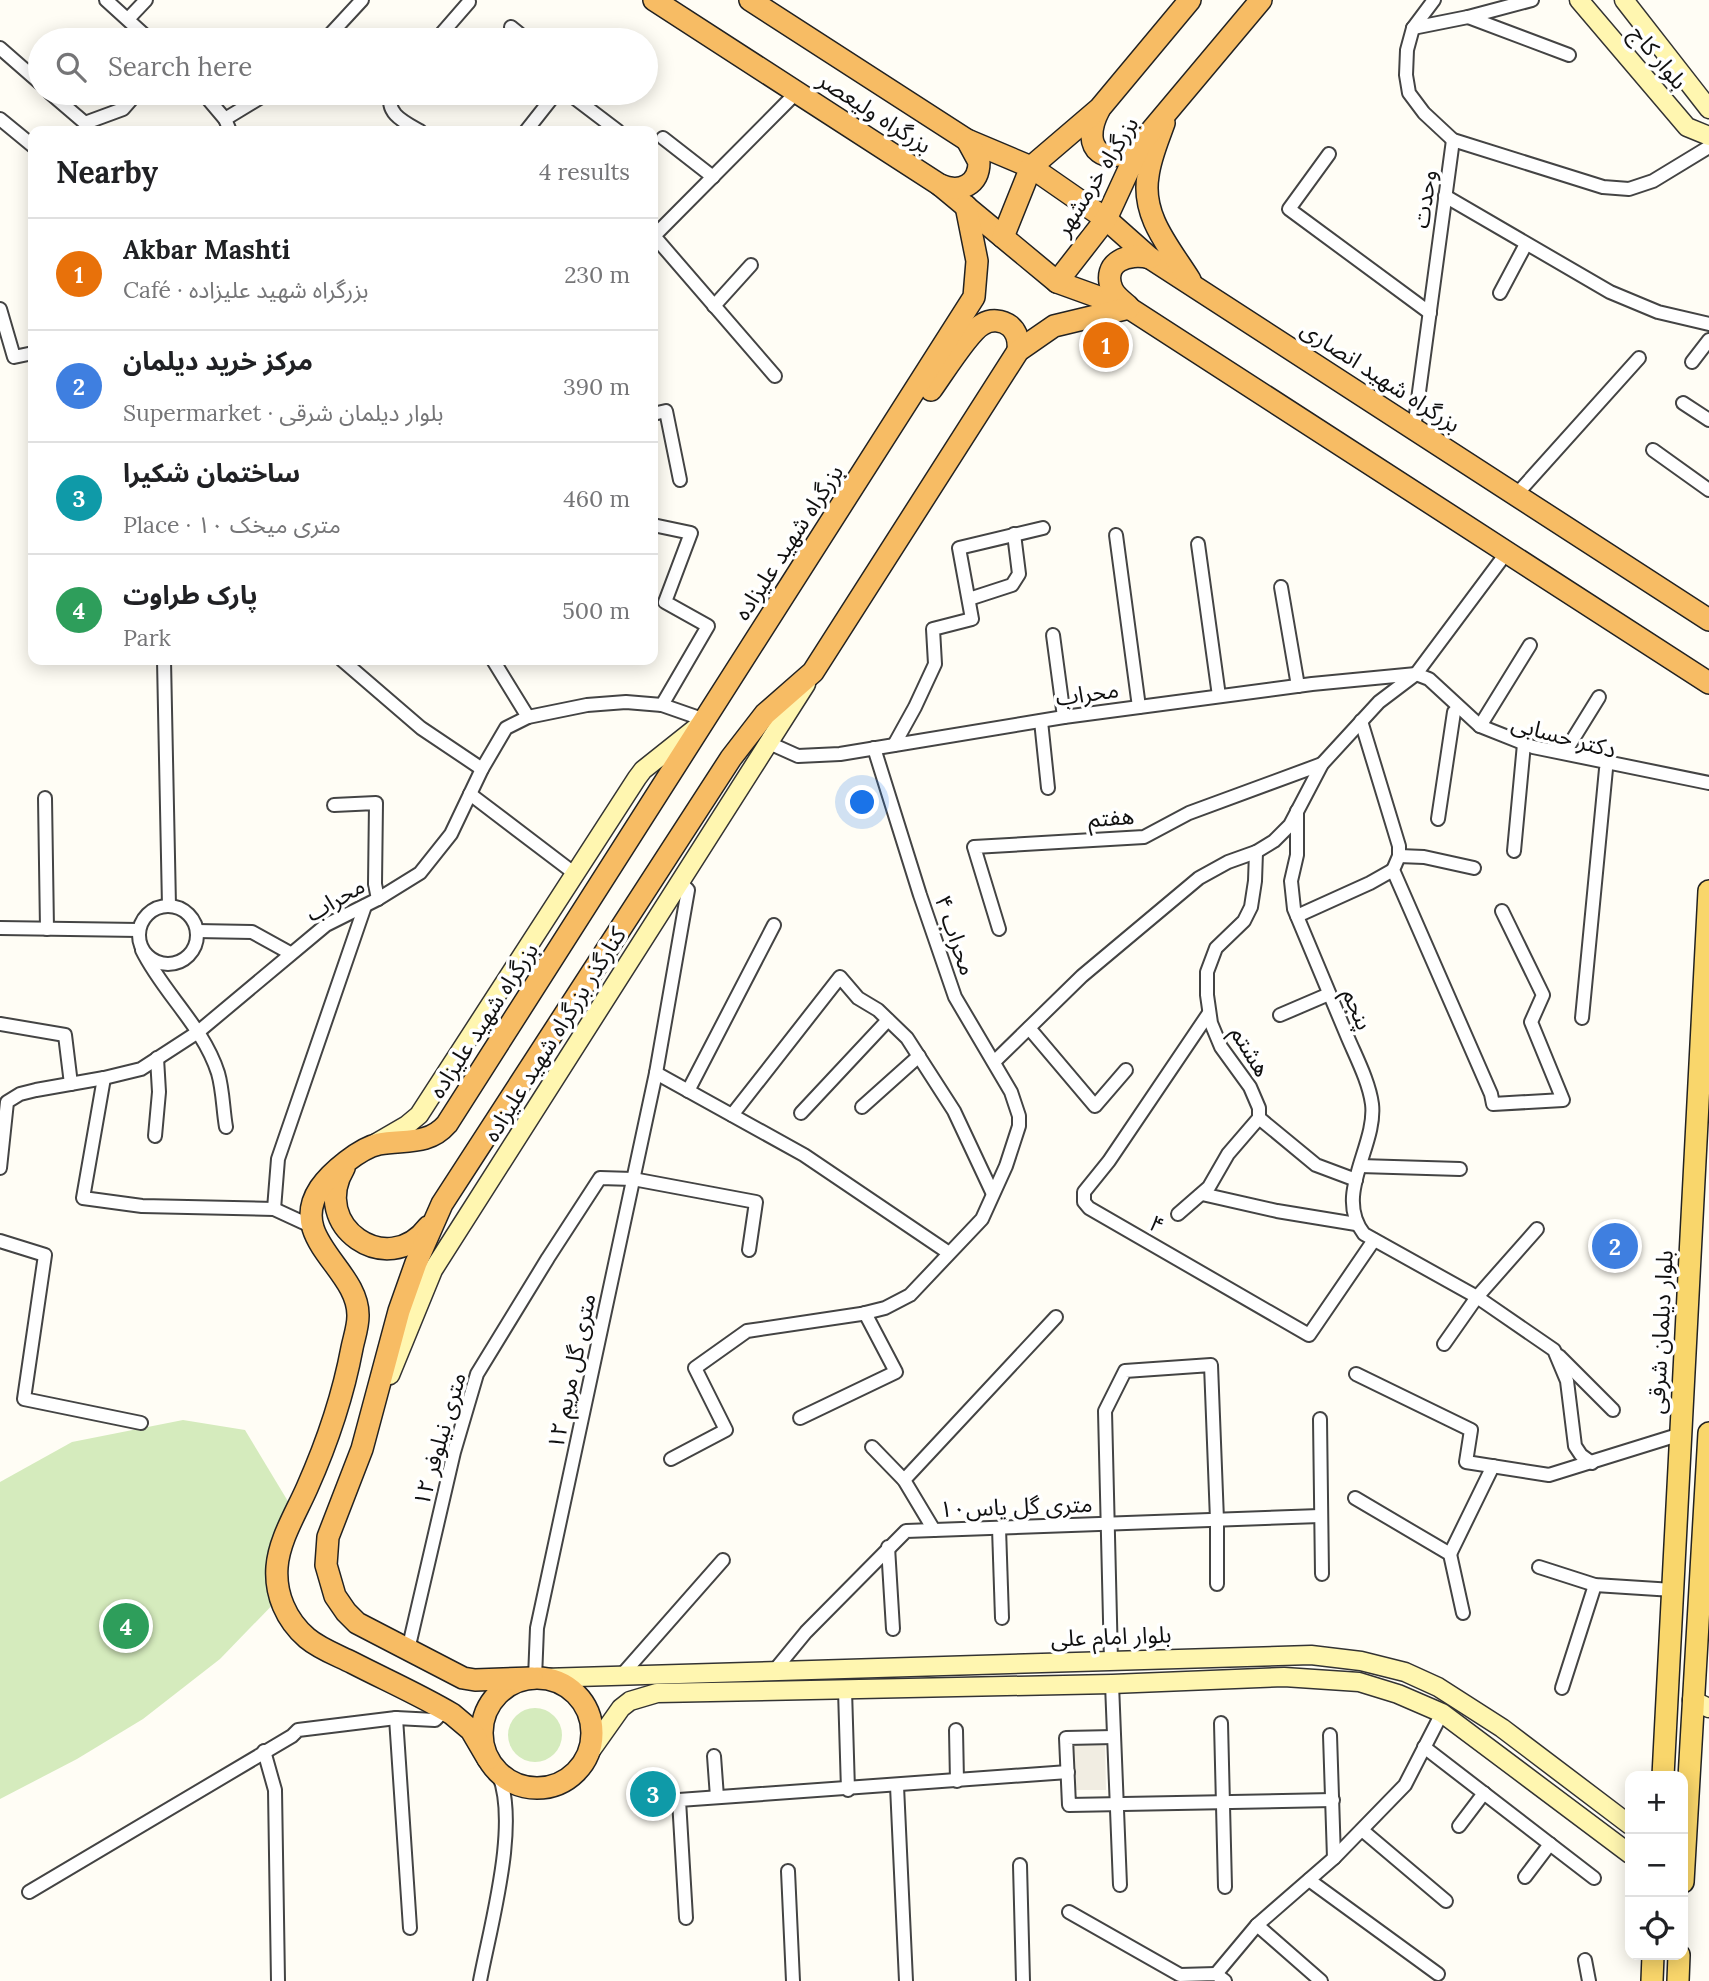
<!DOCTYPE html>
<html lang="en">
<head>
<meta charset="utf-8">
<style>
	:root { --surface:#fff; --page:#f2f2f2; --text:#202124; --muted:#757577; --line:#e0e0e0; --accent:#c4262e }
	body { margin:0; font-family:Lora,"Noto Sans Arabic",serif; background:var(--page); color:var(--text) }
	.controls { position:absolute; right:21px; bottom:21px; display:grid; overflow:hidden; border-radius:14px; box-shadow:0 4px 18px #0003 }
	.controls button { width:63px; height:63px; display:grid; place-items:center; padding:0; border:0; border-bottom:2px solid var(--line); background:var(--surface); color:var(--text); font:35px sans-serif }
	.you { position:absolute; left:863px; top:803px; width:24px; height:24px; margin:-18px; border:5px solid #fff; border-radius:50%; background:#1a73e8; box-shadow:0 0 0 10px #1a73e833 }
	.badge { display:grid; place-items:center; width:46px; height:46px; border-radius:50%; background:var(--accent); color:#fff; font-size:23px; font-weight:700 }
	.pin { position:absolute; translate:-50% -50%; border:4px solid #fff; box-shadow:0 2px 7px #0006 }
	.list { margin:0; padding:0; list-style:none }
	h2 { display:flex; justify-content:space-between; align-items:center; height:91px; margin:0; padding:0 28px; font-size:30px }
	h2 small { font-size:23px; font-weight:400; color:var(--muted) }
	.list li { display:grid; grid-template-columns:46px 1fr auto; gap:21px; align-items:center; box-sizing:border-box; height:112px; padding:0 28px; border-top:2px solid var(--line) }
	.list b { display:block; font-size:26px; white-space:nowrap }
	.list p { margin:0; font-size:23px; white-space:nowrap; color:var(--muted) }
	.list em { font-size:23px; font-style:normal; color:var(--muted) }
	.icon { flex:none; width:38px; height:38px; fill:none; stroke:currentColor; stroke-width:2; stroke-linecap:round; stroke-linejoin:round }
	.map { position:relative; flex:none; width:1709px; height:1981px; overflow:hidden }
	.search { position:absolute; background:var(--surface); box-shadow:0 4px 18px #0003; left:28px; top:28px; width:630px; height:77px; display:flex; align-items:center; gap:18px; box-sizing:border-box; padding:0 24px; border-radius:38px; color:var(--muted); font-size:26px }
	.panel { position:absolute; background:var(--surface); box-shadow:0 4px 18px #0003; left:28px; top:126px; width:630px; height:539px; border-radius:14px }
	.map>svg:first-child { display:block }
</style>
</head>
<body>
<div class="map">
<svg width="1709" height="1981" viewBox="0 0 1709 1981">
	<rect width="100%" height="100%" fill="#fffdf5"/>
	<!-- green -->
	<g fill="#d5ebbd">
		<polygon points="183,1420 245,1430 292,1508 283,1594 220,1659 143,1719 77,1759 0,1799 0,1482 72,1442"/>
		<circle cx="535" cy="1735" r="27"/>
	</g>
	<!-- plaza -->
	<polygon fill="#f1ede2" points="1105,1743 1106,1790 1073,1790 1072,1744"/>
	<g fill="none" stroke-linecap="round" stroke-linejoin="round">
		<defs>
			<g id="minor">
				<polyline points="106,0 150,40"/>
				<polyline points="1434,0 1413,28 1407,50 1406,75 1409,93 1424,113 1453,140 1603,187 1629,189 1653,181 1709,147"/>
				<polyline points="1468,17 1569,55"/>
				<polyline points="128,19 146,0"/>
				<polyline points="511,27 527,40"/>
				<polyline points="1413,28 1468,17 1532,0"/>
				<polyline points="255,40 256,40"/>
				<polyline points="325,40 362,0"/>
				<polyline points="436,40 469,2"/>
				<polyline points="0,48 40,83"/>
				<polyline points="50,93 85,123 123,109 137,93"/>
				<polyline points="203,93 225,119 230,131"/>
				<path d="M 392,93 C 384,113 404,122 420,131"/>
				<polyline points="568,93 618,131"/>
				<polyline points="0,119 33,146"/>
				<polyline points="225,119 268,93"/>
				<polyline points="526,131 556,93"/>
				<polyline points="663,138 713,177"/>
				<polyline points="1329,154 1289,209 1430,313"/>
				<polyline points="1445,196 1610,292 1658,312 1709,324"/>
				<polyline points="654,236 775,376"/>
				<polyline points="653,237 797,92"/>
				<polyline points="1500,293 1526,244"/>
				<polyline points="714,306 751,265"/>
				<polyline points="0,309 14,357 33,353"/>
				<polyline points="1692,362 1709,340"/>
				<polyline points="1683,403 1709,420"/>
				<polyline points="653,414 666,411 680,480"/>
				<polyline points="1414,429 1453,140"/>
				<polyline points="1653,450 1709,490"/>
				<polyline points="1516,495 1639,358"/>
				<polyline points="653,525 691,533 665,602 708,626 662,705"/>
				<polyline points="1116,535 1139,707"/>
				<polyline points="1198,544 1219,696"/>
				<polyline points="1281,587 1298,686"/>
				<polyline points="969,599 1012,585 1019,574 1014,534"/>
				<polyline points="1053,635 1064,717"/>
				<polyline points="164,660 169,906"/>
				<polyline points="342,660 421,728 482,769"/>
				<polyline points="493,660 528,717"/>
				<polyline points="1041,721 1048,788"/>
				<polyline points="1361,721 1399,846 1399,856 1393,870 1491,1094 1493,1104 1563,1100 1531,1022 1543,995 1502,911"/>
				<polyline points="1480,726 1530,645"/>
				<polyline points="769,743 798,756 840,754 1064,717 1312,684 1416,674 1429,679 1480,726 1533,747 1709,783"/>
				<polyline points="894,745 915,707 935,664 933,629 972,619 959,548 1043,528"/>
				<polyline points="1565,752 1599,697"/>
				<polyline points="470,794 570,870"/>
				<polyline points="45,798 47,929"/>
				<polyline points="334,805 376,803 375,884 378,899"/>
				<path d="M 1297,811 L 1297,855 L 1291,881 L 1294,909 C 1312,952 1330,995 1348,1038 C 1357,1059 1369,1082 1372,1104 C 1377,1146 1333,1195 1364,1234 L 1477,1297 L 1554,1350 L 1567,1381 L 1575,1446 L 1581,1455 L 1592,1463"/>
				<polyline points="1438,819 1454,712"/>
				<polyline points="1514,851 1524,744"/>
				<polyline points="1399,856 1424,857 1474,868"/>
				<circle cx="168" cy="935" r="29"/>
				<polyline points="1297,916 1370,883 1393,870"/>
				<polyline points="0,928 139,930"/>
				<polyline points="999,929 974,847 1144,837 1189,813 1322,764"/>
				<polyline points="197,931 252,932 290,953"/>
				<path d="M 142,950 C 163,993 203,1026 218,1073 C 223,1090 223,1110 226,1127"/>
				<polyline points="1209,1013 1109,1161 1084,1192 1084,1202 1089,1208 1309,1335 1374,1240"/>
				<polyline points="1280,1015 1329,994"/>
				<polyline points="1582,1018 1606,769"/>
				<polyline points="0,1024 65,1035 71,1084"/>
				<polyline points="1029,1028 1095,1106 1126,1070"/>
				<polyline points="994,1062 1082,976 1199,878 1228,862 1256,852 1274,841 1290,825 1322,764 1379,702 1416,674 1507,552"/>
				<polyline points="656,1073 804,1155 949,1253"/>
				<polyline points="104,1078 83,1198 142,1206 274,1209 313,1227"/>
				<polyline points="688,1091 774,925"/>
				<polyline points="862,1107 919,1056"/>
				<polyline points="801,1113 888,1020"/>
				<polyline points="732,1115 840,977 858,998 878,1010 907,1038 954,1111 992,1192"/>
				<polyline points="1259,1118 1316,1165 1356,1180"/>
				<polyline points="155,1136 159,1092 157,1058"/>
				<polyline points="1360,1166 1460,1169"/>
				<polyline points="0,1168 7,1102 20,1094 36,1090 104,1078 141,1069 198,1032 326,925 378,899 420,873 451,834 482,769 506,728 528,717 587,705 626,702 662,705 705,720"/>
				<polyline points="1202,1194 1277,1211 1356,1224"/>
				<polyline points="274,1209 278,1159 365,906"/>
				<polyline points="1178,1214 1209,1187 1228,1154 1259,1118 1259,1108 1250,1087 1221,1047 1211,1023 1207,995 1207,972 1216,948 1244,921 1251,907 1255,881 1256,852"/>
				<polyline points="0,1241 45,1255 24,1399 141,1423"/>
				<polyline points="1444,1344 1477,1297 1537,1229"/>
				<polyline points="1559,1356 1613,1410"/>
				<polyline points="1356,1374 1471,1430 1466,1462 1549,1475 1681,1434"/>
				<polyline points="800,1418 896,1372 865,1313"/>
				<polyline points="1320,1419 1322,1574"/>
				<polyline points="872,1447 904,1480 934,1530"/>
				<polyline points="671,1459 726,1430 695,1368 747,1331 861,1314 885,1308 910,1295 982,1219 1006,1166 1019,1126 1019,1116 1011,1092 955,997 920,895 874,748"/>
				<polyline points="904,1480 1056,1317"/>
				<polyline points="1355,1498 1450,1554 1463,1613"/>
				<polyline points="999,1528 1002,1618"/>
				<polyline points="888,1547 893,1629"/>
				<polyline points="1450,1554 1493,1466"/>
				<polyline points="1539,1567 1595,1585 1673,1590"/>
				<polyline points="408,1650 454,1452 477,1374 548,1258 600,1178 633,1179 756,1202 749,1250"/>
				<polyline points="1111,1661 1105,1411 1125,1371 1211,1365 1217,1520 1217,1584"/>
				<polyline points="774,1671 806,1632 906,1531 1320,1516"/>
				<polyline points="620,1677 723,1560"/>
				<polyline points="535,1678 537,1628 656,1073 688,890 680,882"/>
				<polyline points="1112,1684 1120,1885"/>
				<polyline points="1562,1688 1595,1585"/>
				<polyline points="845,1690 848,1790"/>
				<polyline points="396,1718 410,1928"/>
				<polyline points="1221,1723 1225,1887"/>
				<polyline points="956,1730 957,1781"/>
				<polyline points="1330,1735 1334,1858"/>
				<polyline points="1114,1737 1066,1738 1069,1805 1333,1800"/>
				<polyline points="1424,1747 1594,1878"/>
				<polyline points="264,1751 275,1790 278,1981"/>
				<polyline points="714,1756 717,1797"/>
				<polyline points="897,1786 906,1981"/>
				<polyline points="1459,1826 1484,1793"/>
				<polyline points="1362,1830 1446,1901"/>
				<polyline points="1020,1865 1023,1981"/>
				<polyline points="788,1871 793,1981"/>
				<polyline points="1525,1877 1550,1844"/>
				<polyline points="1309,1880 1438,1974"/>
				<polyline points="29,1892 292,1736 298,1730 396,1718 435,1720 445,1710"/>
				<polyline points="1069,1912 1180,1975 1216,1974 1225,1981"/>
				<polyline points="686,1918 679,1800 1068,1772"/>
				<polyline points="1257,1925 1321,1981"/>
				<polyline points="1585,1960 1589,1981"/>
				<polyline points="1216,1974 1257,1925 1334,1858 1405,1785 1442,1713"/>
				<path d="M 480,1981 C 490,1927 521,1820 497,1771"/>
			</g>
			<g id="secondary">
				<polyline points="1579,0 1687,127 1709,136"/>
				<polyline points="1624,0 1709,109"/>
				<polyline points="376,1143 407,1125 419,1115 637,778 643,770 697,727"/>
				<polyline points="390,1375 433,1270 806,684"/>
				<polyline points="543,1678 1311,1655 1361,1661 1405,1672 1438,1687 1502,1728 1630,1825"/>
				<polyline points="1692,1700 1709,1708"/>
				<polyline points="587,1756 621,1708 630,1701 657,1693 1112,1684 1284,1677 1359,1682 1398,1694 1442,1713 1630,1854"/>
			</g>
			<g id="primary">
				<polyline points="1663,1776 1709,891"/>
				<polyline points="1683,1882 1709,1433"/>
				<polyline points="1652,1981 1653,1955"/>
				<polyline points="1678,1981 1679,1955"/>
			</g>
			<g id="trunk">
				<polyline points="654,0 940,185 1057,282 1129,308 1709,683"/>
				<polyline points="750,0 967,140 1031,167 1106,219 1150,258 1709,620"/>
				<path d="M 1099,110 C 1078,150 1107,171 1141,143"/>
				<path d="M 1164,123 C 1158,140 1150,158 1148,176 C 1141,216 1170,248 1190,280"/>
				<path d="M 940,185 C 961,194 979,184 979,162 L 967,140"/>
				<polyline points="1003,237 1031,167 1100,108 1190,0"/>
				<polyline points="1057,282 1106,219 1141,143 1261,0"/>
				<path d="M 1128,306 C 1122,301 1115,296 1112,289 C 1101,262 1129,252 1150,258"/>
				<path d="M 931,390 C 942,375 969,331 983,324 C 991,319 1002,320 1010,326 C 1018,333 1019,342 1018,351"/>
				<path d="M 344,1168 C 309,1226 388,1280 428,1227"/>
				<circle cx="537" cy="1733" r="55"/>
				<polyline points="532,1678 475,1680 463,1678 357,1623 346,1612 335,1596 326,1565 328,1537 362,1449 399,1311 416,1263 442,1204 731,758 765,714 813,672 1018,351 1054,326 1129,308"/>
				<path d="M 488,1759 L 471,1730 L 452,1714 C 420,1695 386,1680 353,1663 C 337,1655 320,1649 307,1638 C 286,1620 275,1594 277,1567 C 279,1540 296,1513 307,1488 C 327,1443 343,1396 352,1348 C 354,1338 358,1327 358,1316 C 359,1269 286,1239 320,1188 C 331,1172 360,1148 379,1144 C 404,1139 428,1146 447,1124 L 974,297 L 977,261 L 966,206"/>
			</g>
		</defs>
		<!-- minor casing -->
		<use href="#minor" stroke="#444" stroke-width="16"/>
		<!-- secondary casing -->
		<use href="#secondary" stroke="#333" stroke-width="21"/>
		<!-- primary casing -->
		<use href="#primary" stroke="#222" stroke-width="24"/>
		<!-- trunk casing -->
		<use href="#trunk" stroke="#222" stroke-width="24"/>
		<!-- minor -->
		<use href="#minor" stroke="#fff" stroke-width="12"/>
		<!-- secondary -->
		<use href="#secondary" stroke="#fff6b0" stroke-width="18"/>
		<!-- primary -->
		<use href="#primary" stroke="#f9d66b" stroke-width="21"/>
		<!-- trunk -->
		<use href="#trunk" stroke="#f7bc64" stroke-width="21"/>
	</g>
	<g text-anchor="middle" dominant-baseline="central" stroke-width="7" stroke-linejoin="round" paint-order="stroke">
		<!-- street labels -->
		<g font-size="23" fill="#111" stroke="#fff">
			<text transform="translate(1659 57) rotate(50)">بلوار کاج</text>
			<text transform="translate(875 112) rotate(33)">بزرگراه ولیعصر</text>
			<text transform="translate(1096 176) rotate(-58)">بزرگراه خرمشهر</text>
			<text transform="translate(1424 199) rotate(-82)">وحدت</text>
			<text transform="translate(1381 376) rotate(33)">بزرگراه شهید انصاری</text>
			<text transform="translate(788 542) rotate(-57)">بزرگراه شهید علیزاده</text>
			<text transform="translate(1087 693) rotate(-8)">محراب</text>
			<text transform="translate(1564 736) rotate(15)">دکتر حسابی</text>
			<text transform="translate(1111 817) rotate(-4)">هفتم</text>
			<text transform="translate(335 899) rotate(-30)">محراب</text>
			<text transform="translate(956 935) rotate(71)">محراب ۴</text>
			<text transform="translate(1358 1009) rotate(67)">پنجم</text>
			<text transform="translate(483 1020) rotate(-57)">بزرگراه شهید علیزاده</text>
			<text transform="translate(554 1034) rotate(-58)">کنارگذر بزرگراه شهید علیزاده</text>
			<text transform="translate(1251 1051) rotate(59)">هشتم</text>
			<text transform="translate(1157 1224) rotate(30)">۴</text>
			<text transform="translate(1660 1332) rotate(-87)">بلوار دیلمان شرقی</text>
			<text transform="translate(571 1371) rotate(-78)">۱۲ متری گل مریم</text>
			<text transform="translate(439 1439) rotate(-74)">۱۲ متری نیلوفر</text>
			<text transform="translate(1016 1506) rotate(-2)">۱۰متری گل یاس</text>
			<text transform="translate(1111 1636) rotate(-2)">بلوار امام علی</text>
		</g>
	</g>
</svg>
<div class="controls">
<button>+</button>
<button>−</button>
<button><svg class="icon" aria-label="locate" viewBox="0 0 24 24"><circle cx="12" cy="12" r="6"/><path d="M12 2v4M12 18v4M2 12h4M18 12h4"/></svg></button>
</div>
<div class="you"></div>
<div class="pin badge" style="left:1106px;top:345px;background:#e8710a">1</div>
<div class="pin badge" style="left:1615px;top:1246px;background:#3f7fe0">2</div>
<div class="pin badge" style="left:653px;top:1794px;background:#0f9aa8">3</div>
<div class="pin badge" style="left:126px;top:1626px;background:#2e9e5b">4</div>
<div class="search"><svg class="icon" aria-label="search" viewBox="0 0 24 24"><circle cx="10" cy="10" r="6"/><path d="M15 15l6 6"/></svg>Search here</div>
<section class="panel">
<h2>Nearby<small>4 results</small></h2>
<ul class="list">
<li><span class="badge" style="background:#e8710a">1</span><div><b>Akbar Mashti</b><p>Café · بزرگراه شهید علیزاده</p></div><em>230 m</em></li>
<li><span class="badge" style="background:#3f7fe0">2</span><div><b>مرکز خرید دیلمان</b><p>Supermarket · بلوار دیلمان شرقی</p></div><em>390 m</em></li>
<li><span class="badge" style="background:#0f9aa8">3</span><div><b>ساختمان شکیرا</b><p>Place · ۱۰ متری میخک</p></div><em>460 m</em></li>
<li><span class="badge" style="background:#2e9e5b">4</span><div><b>پارک طراوت</b><p>Park</p></div><em>500 m</em></li>
</ul>
</section>
</div>
</body>
</html>
